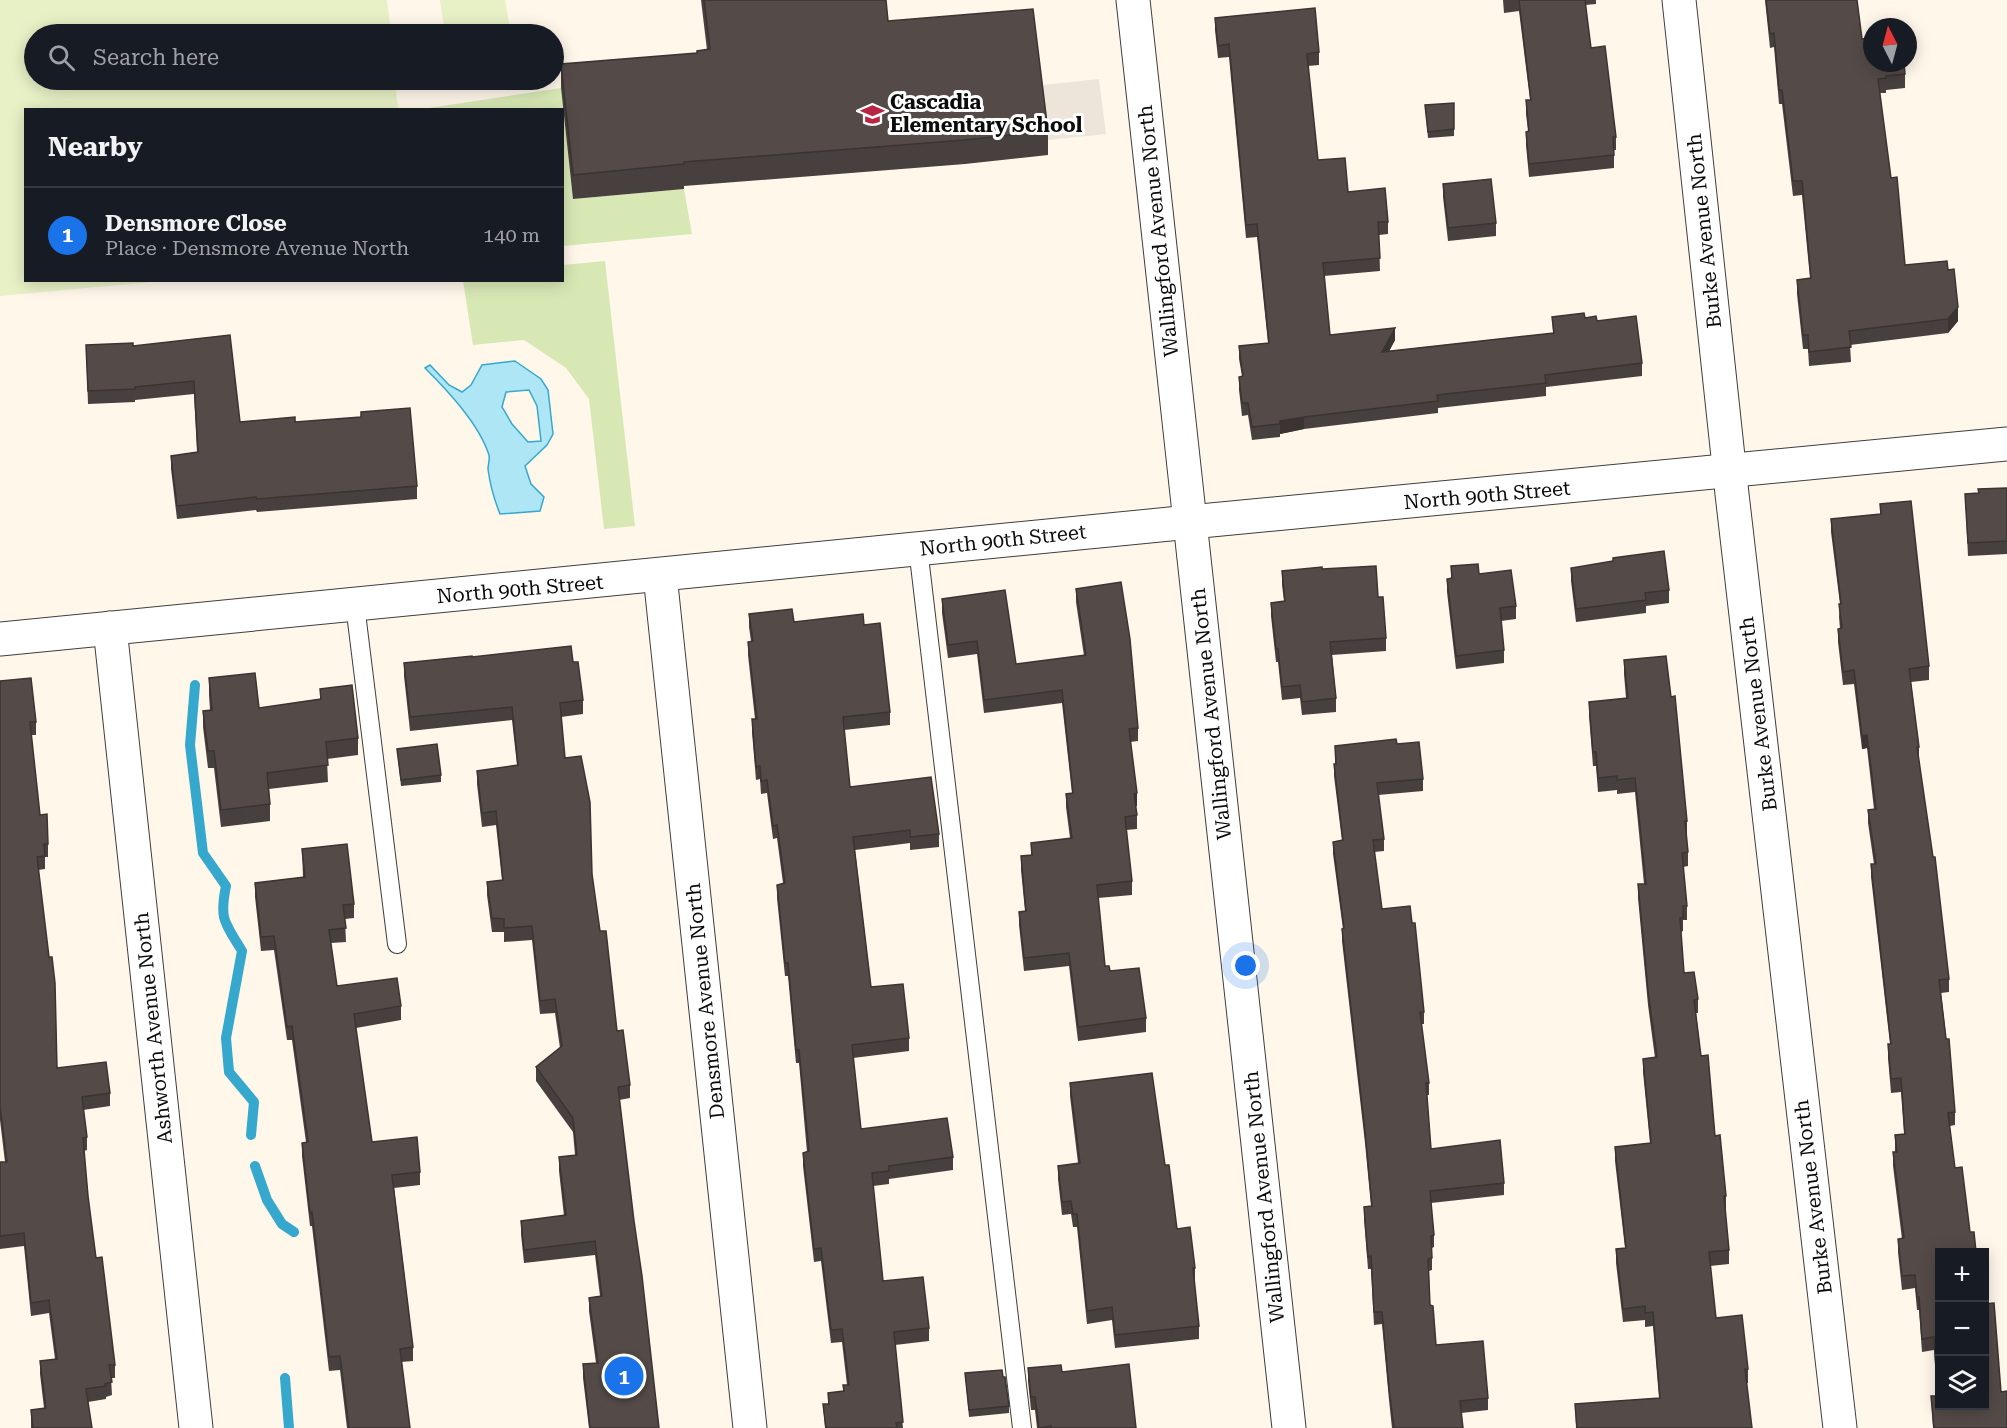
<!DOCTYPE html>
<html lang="en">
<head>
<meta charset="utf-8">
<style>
	:root { --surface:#171b24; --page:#20242c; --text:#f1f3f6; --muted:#9ea1a6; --line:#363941; --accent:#1a73e8 }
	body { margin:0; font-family:"Roboto Serif",serif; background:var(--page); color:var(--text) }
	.controls { position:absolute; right:18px; bottom:18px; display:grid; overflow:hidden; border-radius:0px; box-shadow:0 3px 15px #0003 }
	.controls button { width:54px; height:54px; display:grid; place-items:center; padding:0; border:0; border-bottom:2px solid var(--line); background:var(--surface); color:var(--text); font:30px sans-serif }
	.compass { position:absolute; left:1863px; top:18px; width:54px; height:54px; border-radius:50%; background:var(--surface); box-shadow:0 3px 15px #0003; rotate:354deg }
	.you { position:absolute; left:1246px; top:966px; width:21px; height:21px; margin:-15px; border:4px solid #fff; border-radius:50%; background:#1a73e8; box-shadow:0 0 0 9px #1a73e833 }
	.badge { display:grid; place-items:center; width:39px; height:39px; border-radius:50%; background:var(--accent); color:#fff; font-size:20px; font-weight:700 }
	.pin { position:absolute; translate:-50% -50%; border:3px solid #fff; box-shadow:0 2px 6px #0006 }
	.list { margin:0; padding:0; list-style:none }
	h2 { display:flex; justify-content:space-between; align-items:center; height:78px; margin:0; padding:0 24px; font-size:26px }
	h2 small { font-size:20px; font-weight:400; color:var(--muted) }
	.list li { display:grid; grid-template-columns:39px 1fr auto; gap:18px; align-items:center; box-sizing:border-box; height:96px; padding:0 24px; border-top:2px solid var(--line) }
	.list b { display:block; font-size:22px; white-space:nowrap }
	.list p { margin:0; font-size:20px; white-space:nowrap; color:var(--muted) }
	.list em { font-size:20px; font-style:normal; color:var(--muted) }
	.icon { flex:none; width:33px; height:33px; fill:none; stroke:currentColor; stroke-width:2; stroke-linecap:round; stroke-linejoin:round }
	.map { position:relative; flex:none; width:2007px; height:1428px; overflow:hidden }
	.search { position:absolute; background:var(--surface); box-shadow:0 3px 15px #0003; left:24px; top:24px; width:540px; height:66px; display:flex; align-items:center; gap:15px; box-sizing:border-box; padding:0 21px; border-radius:33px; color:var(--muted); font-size:22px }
	.panel { position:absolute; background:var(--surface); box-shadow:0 3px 15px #0003; left:24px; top:108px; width:540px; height:174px; border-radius:0px }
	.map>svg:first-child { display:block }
</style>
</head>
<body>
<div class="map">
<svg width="2007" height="1428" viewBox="0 0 2007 1428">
	<rect width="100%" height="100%" fill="#fff7ea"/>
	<!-- green -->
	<g fill="#d8e8b4">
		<polygon points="561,88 573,199 684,189 692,234 563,246 562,110 416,110"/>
		<polygon points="605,261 635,526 604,529 589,399 566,368 524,340 473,345 463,281 562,280 563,265"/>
	</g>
	<!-- pitch -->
	<g fill="#e8f0c6">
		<polygon points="0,0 387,0 391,34 34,34 34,80 395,80 398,109 26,110 26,280 163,281 0,296"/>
		<polygon points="440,0 505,0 511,34 445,34"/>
	</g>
	<!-- plaza -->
	<polygon fill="#ede5da" points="1099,79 1106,134 1048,140 1043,85"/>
	<!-- water -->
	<path fill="#afe6f6" stroke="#36a8cd" stroke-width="1.5" fill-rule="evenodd" d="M 515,361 L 541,379 L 548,390 L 553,434 L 547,445 L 525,466 L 531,484 L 544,497 L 540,511 L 500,514 C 494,499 490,485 488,469 C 488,464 490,460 489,455 C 479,424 448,391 425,368 L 430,365 L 449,385 L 462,392 L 471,385 L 482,365 ZM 529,390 L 537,406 L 541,441 L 528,442 L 512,424 L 502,407 L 506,392 Z"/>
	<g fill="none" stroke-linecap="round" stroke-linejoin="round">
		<!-- stream -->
		<g stroke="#36a8cd" stroke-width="10">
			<path d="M 195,685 L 190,745 L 203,853 L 226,886 C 219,920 225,923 242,951 L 226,1038 L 229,1072 L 254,1102 L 251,1135"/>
			<polyline points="255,1166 267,1200 282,1224 294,1232"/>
			<polyline points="285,1378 289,1428"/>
		</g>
		<defs>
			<g id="service">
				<polyline points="918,548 1022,1428"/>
				<polyline points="355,605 397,944"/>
			</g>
			<g id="minor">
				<polyline points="1679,0 1732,494 1840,1428"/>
				<polyline points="1190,522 2007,444"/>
				<polyline points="660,575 750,1428"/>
				<polyline points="110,628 196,1428"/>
			</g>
			<g id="tertiary">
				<polyline points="1133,0 1289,1428"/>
				<polyline points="0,639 1190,522"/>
			</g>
		</defs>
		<!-- service casing -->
		<use href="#service" stroke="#3e3e3e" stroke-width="20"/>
		<!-- minor casing -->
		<use href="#minor" stroke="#3e3e3e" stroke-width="35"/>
		<!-- tertiary casing -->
		<use href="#tertiary" stroke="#3e3e3e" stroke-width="35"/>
		<!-- service -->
		<use href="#service" stroke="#fff" stroke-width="18"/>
		<!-- minor -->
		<use href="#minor" stroke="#fff" stroke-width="33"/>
		<!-- tertiary -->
		<use href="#tertiary" stroke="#fff" stroke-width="33"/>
	</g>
	<!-- wall -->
	<g fill="#48403e">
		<polygon points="701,0 886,0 888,21 1048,131 1048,155 965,164 684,186 684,189 573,199 561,88 561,64 697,53 707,50"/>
		<polygon points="1503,0 1596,0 1596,4 1585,5 1591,48 1616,137 1616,150 1614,150 1614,168 1529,177 1526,145 1526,132 1528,131 1526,114 1526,100 1530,100 1519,11 1504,13"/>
		<polygon points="1765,0 1857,0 1862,39 1905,74 1905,88 1886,90 1886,93 1880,93 1891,178 1905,265 1948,270 1958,321 1948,333 1850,345 1851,362 1809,366 1808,349 1803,349 1797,294 1797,280 1810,278 1802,195 1793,196 1782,104 1779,104 1774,47 1770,48"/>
		<polygon points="1215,18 1319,52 1319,65 1308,66 1318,160 1348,192 1388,222 1388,234 1379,235 1380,271 1324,276 1330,335 1395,340 1389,351 1553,333 1552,317 1585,318 1597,321 1642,363 1642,376 1546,387 1546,396 1438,408 1438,413 1304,429 1280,434 1280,437 1252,440 1248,415 1242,416 1239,390 1239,377 1242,376 1239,359 1239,346 1268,343 1257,237 1246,238 1229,57 1218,58 1215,30"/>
		<polygon points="1454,103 1454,136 1428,138 1425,105"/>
		<polygon points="1443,184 1496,223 1496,236 1448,241 1443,197"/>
		<polygon points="230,335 240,422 295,422 417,486 417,499 257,512 256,510 177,519 171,469 171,456 197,452 194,394 135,400 135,402 88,404 86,345 133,346"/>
		<polygon points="2007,488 2007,554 1968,556 1965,494 1979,493"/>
		<polygon points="1880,504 1929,666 1929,680 1911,682 1919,747 1919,760 1949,979 1949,992 1941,993 1955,1112 1955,1125 1950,1126 1940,1252 2001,1392 2007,1428 1933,1428 1931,1396 1937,1396 1934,1350 1922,1352 1919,1310 1917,1310 1915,1288 1902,1290 1898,1252 1898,1239 1902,1239 1893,1166 1893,1152 1895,1152 1895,1135 1904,1134 1901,1092 1891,1093 1888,1058 1888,1044 1890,1044 1871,877 1871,864 1874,864 1868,823 1868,810 1874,809 1867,748 1862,749 1854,684 1843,685 1838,642 1838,629 1840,629 1839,617 1840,604 1831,532 1831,519 1880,514"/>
		<polygon points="1451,566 1479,574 1516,606 1516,619 1501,621 1504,650 1504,663 1456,669 1447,592 1447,579 1451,578"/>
		<polygon points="1571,568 1669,590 1669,603 1646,606 1646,613 1576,622 1571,581"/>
		<polygon points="1322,569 1378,597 1386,638 1386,651 1332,655 1336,698 1336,712 1302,715 1300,698 1282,700 1278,662 1276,662 1271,616 1271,603 1284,601 1282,585 1282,571"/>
		<polygon points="1076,589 1138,728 1138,741 1130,742 1137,806 1135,806 1137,815 1137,829 1126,830 1132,881 1132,895 1098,898 1105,966 1110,971 1146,1018 1146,1032 1078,1041 1069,966 1024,971 1019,925 1019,912 1025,911 1021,870 1021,856 1031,855 1031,843 1070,838 1066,807 1066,794 1072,793 1062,703 984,713 977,654 948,658 942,613 942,599 1016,664 1084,656 1076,602"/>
		<polygon points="749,614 794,622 864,625 890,712 890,725 844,730 850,787 939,834 939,847 910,850 910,843 855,850 871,987 909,1038 909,1051 853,1058 861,1129 953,1157 953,1170 889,1179 889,1184 873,1186 883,1281 929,1328 929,1341 895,1345 903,1428 825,1428 823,1404 828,1404 828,1393 843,1391 843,1385 847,1385 842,1342 831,1343 821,1261 814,1262 803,1166 803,1153 807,1152 799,1063 796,1063 788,976 785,976 777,898 777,885 783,883 777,838 773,839 767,793 761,794 760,779 756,780 752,732 752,719 755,719 748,655 748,642 751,641 749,627"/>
		<polygon points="472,657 573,662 583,700 583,714 561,717 565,758 592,874 600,931 617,1031 630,1085 630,1098 619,1100 659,1428 589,1428 583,1378 583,1364 596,1363 589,1311 589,1298 600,1296 595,1255 524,1263 521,1234 521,1221 564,1216 559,1171 559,1157 575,1155 573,1132 536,1081 536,1067 560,1048 555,1013 540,1014 532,940 504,942 504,932 492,932 487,895 487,882 502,880 496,825 482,827 477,784 477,771 517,765 512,720 410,731 404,676 404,663"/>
		<polygon points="1624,660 1671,697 1687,821 1687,835 1686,835 1688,852 1688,866 1683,867 1687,906 1687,920 1683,920 1683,931 1681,932 1684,973 1698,999 1698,1013 1696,1013 1701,1056 1726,1196 1726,1210 1725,1210 1729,1250 1729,1264 1710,1266 1716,1318 1748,1369 1748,1383 1746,1383 1752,1428 1576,1428 1575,1404 1659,1398 1653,1326 1645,1327 1645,1320 1623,1322 1616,1263 1616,1249 1625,1248 1615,1161 1615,1147 1650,1143 1643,1072 1643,1059 1655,1058 1648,1005 1638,898 1638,884 1644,884 1635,792 1617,794 1617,790 1598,792 1596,766 1593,766 1589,716 1589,702 1626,698 1624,674"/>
		<polygon points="209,678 259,708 320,699 320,689 358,738 358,755 327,759 328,782 269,789 270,804 270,821 221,827 214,768 208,768 203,727 203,711 210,710 209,695"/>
		<polygon points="0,681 36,722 36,735 31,735 40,815 48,844 48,857 45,857 45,869 38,870 57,1068 110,1093 110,1106 83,1110 87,1137 87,1150 84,1151 88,1196 96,1258 115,1365 115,1378 111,1378 112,1395 106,1397 106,1399 88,1402 92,1428 31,1428 31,1410 44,1408 40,1374 40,1361 55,1359 49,1313 31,1316 24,1246 0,1249 0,1162 5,1162 0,1120"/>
		<polygon points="1397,744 1423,779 1423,791 1378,795 1384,839 1384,851 1374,852 1382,909 1424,1012 1424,1024 1421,1024 1429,1083 1429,1095 1427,1095 1431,1149 1504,1183 1504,1195 1431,1203 1434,1235 1434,1247 1432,1248 1432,1270 1429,1271 1430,1305 1436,1345 1488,1398 1488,1410 1461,1413 1463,1428 1392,1428 1389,1400 1382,1324 1374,1325 1371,1269 1368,1269 1364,1219 1364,1207 1371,1206 1365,1143 1342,941 1342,929 1343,929 1333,854 1333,842 1342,841 1334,776 1334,764 1335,764 1335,746"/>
		<polygon points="397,749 441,775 441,782 401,786"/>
		<polygon points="302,849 354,904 354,918 345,919 346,942 331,943 337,986 401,1006 401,1020 356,1028 372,1142 420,1172 420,1185 394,1188 413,1347 413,1361 401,1362 410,1428 347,1428 340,1370 329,1371 312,1226 310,1226 302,1156 302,1143 306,1142 292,1040 287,1040 274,950 261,951 255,897 255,883 303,877"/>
		<polygon points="1070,1083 1165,1165 1177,1229 1195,1268 1195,1280 1194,1280 1199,1326 1199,1339 1115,1348 1112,1320 1087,1324 1077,1227 1073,1227 1071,1214 1062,1215 1058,1179 1058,1166 1078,1163 1070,1096"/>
		<polygon points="1028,1368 1062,1372 1136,1428 1037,1428 1035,1410 1031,1410 1028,1381"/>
		<polygon points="965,1373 1003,1377 1009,1406 1009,1413 969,1417"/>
	</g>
	<!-- shaded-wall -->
	<g fill="#3b3432">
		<polygon points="1958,307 1958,321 1948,333 1948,319"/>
		<polygon points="1395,328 1395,340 1382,365 1382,352"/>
		<polygon points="1304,417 1304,429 1280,434 1280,421"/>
		<polygon points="1867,735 1867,748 1862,749 1862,736"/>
		<polygon points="1137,793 1137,806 1134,807 1134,794"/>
	</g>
	<!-- building -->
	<g fill="#544b48" stroke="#3b3432" stroke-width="1.5">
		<polygon points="704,0 886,0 888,21 1033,9 1048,131 965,140 684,162 684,164 573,175 561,64 697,53 697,51 710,49"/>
		<polygon points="1519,0 1585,0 1591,48 1605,46 1616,137 1613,137 1614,155 1529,164 1526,132 1529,131 1526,100 1531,100"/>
		<polygon points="1766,0 1857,0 1862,39 1872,38 1872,63 1904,63 1905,74 1886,76 1886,78 1878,79 1891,178 1897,177 1905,265 1947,261 1948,270 1954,269 1958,307 1948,319 1849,331 1851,347 1809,352 1808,335 1803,335 1797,280 1811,278 1802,181 1793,181 1782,90 1779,90 1774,33 1770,34"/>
		<polygon points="1315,8 1319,52 1307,54 1318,160 1345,158 1348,192 1385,188 1388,222 1378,222 1380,258 1323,263 1330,335 1395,328 1382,352 1554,333 1552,317 1584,313 1585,318 1596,316 1597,321 1636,316 1642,363 1545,375 1546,383 1437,395 1438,401 1304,417 1280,421 1280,424 1252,427 1248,403 1242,403 1239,377 1243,376 1239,346 1269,343 1257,224 1246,225 1229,44 1218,46 1215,18"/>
		<polygon points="1454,103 1454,129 1428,132 1425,105"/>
		<polygon points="1491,179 1496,223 1448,228 1443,184"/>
		<polygon points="230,335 240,422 295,417 295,422 361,417 361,412 410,408 417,486 257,499 256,497 177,506 171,456 198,452 194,381 135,387 135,389 88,391 86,345 133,343 133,346"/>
		<polygon points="2007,488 2007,541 1968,543 1965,494 1979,493 1978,489"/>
		<polygon points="1911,501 1929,666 1909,669 1919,747 1917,747 1933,857 1935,857 1949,979 1939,980 1946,1039 1949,1039 1955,1112 1948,1113 1955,1168 1962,1167 1970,1232 1974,1232 1976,1252 1940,1252 1940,1406 1984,1406 1984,1304 1994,1303 2001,1392 2007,1391 2007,1428 1934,1428 1931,1396 1938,1396 1934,1337 1922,1339 1919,1297 1917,1297 1915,1275 1902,1276 1898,1239 1904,1238 1893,1152 1897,1152 1895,1135 1905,1134 1901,1078 1891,1079 1888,1044 1891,1044 1871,864 1876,864 1868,810 1876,809 1867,735 1862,736 1854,670 1843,672 1838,629 1842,628 1839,604 1841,604 1831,519 1881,514 1880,504"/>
		<polygon points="1664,551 1669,590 1645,593 1646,600 1576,609 1571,568 1613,561 1613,558"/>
		<polygon points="1478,564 1479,574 1511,570 1516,606 1500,608 1504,650 1456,656 1447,579 1452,578 1451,566"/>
		<polygon points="1376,566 1378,597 1383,597 1386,638 1330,642 1336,698 1302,702 1300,685 1282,687 1278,649 1276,649 1271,603 1285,601 1282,571 1322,567 1322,569"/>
		<polygon points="1121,582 1130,639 1138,728 1129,729 1137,793 1134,794 1137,815 1125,817 1132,881 1097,885 1105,966 1109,966 1110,971 1139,968 1146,1018 1078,1027 1069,953 1024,958 1019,912 1026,911 1021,856 1032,855 1031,843 1072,838 1066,794 1073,793 1062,690 984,700 977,641 948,645 942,599 1005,590 1016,664 1086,655 1076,589"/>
		<polygon points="792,609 794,622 863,614 864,625 880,623 890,712 843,717 850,787 931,777 939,834 910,837 910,830 853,837 871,987 903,984 909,1038 852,1045 861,1129 947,1118 953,1157 889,1166 889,1171 872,1173 883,1281 923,1277 929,1328 894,1332 903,1422 896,1423 897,1428 826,1428 823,1404 829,1404 828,1393 844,1391 843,1385 849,1385 842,1329 831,1330 821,1248 814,1249 803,1153 809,1151 799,1050 796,1050 788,963 785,963 777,885 785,883 777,825 773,826 767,780 761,781 760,766 756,767 752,719 757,719 748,642 753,641 749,614"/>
		<polygon points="571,646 573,662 578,662 583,700 560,703 565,758 581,756 590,802 592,874 600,931 606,931 617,1031 623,1030 630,1085 618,1087 634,1221 642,1276 659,1428 590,1428 583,1364 598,1363 589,1298 602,1296 595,1241 524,1250 521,1221 566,1215 559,1157 577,1155 573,1118 536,1067 562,1046 555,999 540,1001 532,926 504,928 504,919 492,918 487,882 503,880 496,811 482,813 477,771 518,765 512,707 410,717 404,663 472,656 472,657"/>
		<polygon points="1666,656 1671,697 1675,696 1687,821 1685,821 1688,852 1682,853 1687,906 1683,906 1683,918 1680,918 1684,973 1694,972 1698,999 1694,1000 1701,1056 1708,1055 1715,1136 1720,1135 1726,1196 1724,1196 1729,1250 1709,1252 1716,1318 1742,1315 1748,1369 1745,1369 1752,1428 1577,1428 1575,1404 1660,1398 1653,1312 1645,1313 1645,1306 1623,1309 1616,1249 1626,1248 1615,1147 1651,1143 1643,1059 1657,1057 1648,991 1638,884 1646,884 1635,778 1617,780 1617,776 1598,778 1596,752 1593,752 1589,702 1628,698 1624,660"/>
		<polygon points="255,673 259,708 321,699 320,689 352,685 358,738 326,742 328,765 267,773 270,804 221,810 214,751 208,751 203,711 212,710 209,678"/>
		<polygon points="31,678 36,722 30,722 40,815 47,814 48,844 44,844 45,856 37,857 49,957 52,957 55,983 57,1068 106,1062 110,1093 82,1097 87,1137 83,1138 88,1196 96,1258 102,1257 115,1365 109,1365 112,1382 105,1384 106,1386 86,1389 92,1428 33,1428 31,1410 46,1408 40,1361 57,1359 49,1300 31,1303 24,1233 0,1236 0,1162 7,1162 0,1107 0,681"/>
		<polygon points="1396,739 1397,744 1419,742 1423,779 1377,783 1384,839 1373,840 1382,909 1410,906 1412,923 1415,923 1424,1012 1420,1012 1429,1083 1426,1083 1431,1149 1500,1140 1504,1183 1430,1191 1434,1235 1431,1236 1432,1258 1428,1259 1430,1305 1433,1306 1436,1345 1483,1341 1488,1398 1460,1401 1463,1428 1394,1428 1389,1388 1382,1312 1374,1312 1371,1256 1368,1257 1364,1207 1372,1206 1365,1131 1342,929 1344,928 1333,842 1343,840 1334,764 1336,764 1335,746"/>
		<polygon points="437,744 441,775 401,780 397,749"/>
		<polygon points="347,844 354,904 343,905 346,928 329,930 337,986 397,978 401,1006 354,1014 372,1142 417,1137 420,1172 392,1175 413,1347 400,1349 410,1428 349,1428 340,1356 329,1357 312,1212 310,1213 302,1143 308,1142 292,1026 287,1027 274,936 261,937 255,883 305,877 302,849"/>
		<polygon points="1152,1073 1165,1165 1169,1165 1177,1229 1190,1227 1195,1268 1193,1268 1199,1326 1115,1335 1112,1307 1087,1311 1077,1214 1073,1214 1071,1201 1062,1202 1058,1166 1080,1163 1070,1083"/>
		<polygon points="1129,1364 1136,1428 1051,1428 1051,1426 1039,1428 1035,1397 1031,1397 1028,1368 1061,1365 1062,1372"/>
		<polygon points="1002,1370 1003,1377 1005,1377 1009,1406 969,1410 965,1373"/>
	</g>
	<!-- icons -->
	<defs>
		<symbol id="school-bare" viewBox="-9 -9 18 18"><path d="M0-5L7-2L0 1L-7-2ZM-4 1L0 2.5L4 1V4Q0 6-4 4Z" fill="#ba2443" stroke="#fff" stroke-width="2.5" paint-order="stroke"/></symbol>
	</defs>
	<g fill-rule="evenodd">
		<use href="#school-bare" x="856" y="98" width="33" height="33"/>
	</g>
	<g text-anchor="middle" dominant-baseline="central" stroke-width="6" stroke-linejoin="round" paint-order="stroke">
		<!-- poi labels -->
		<g font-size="20" font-weight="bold" fill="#0b0b0b" stroke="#fff" text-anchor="start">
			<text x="890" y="102">Cascadia<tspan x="890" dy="23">Elementary School</tspan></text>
		</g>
		<!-- street labels -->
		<g font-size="20" fill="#0b0b0b" stroke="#fff">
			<text transform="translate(1158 231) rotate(-96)">Wallingford Avenue North</text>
			<text transform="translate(1704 231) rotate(-96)">Burke Avenue North</text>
			<text transform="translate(1487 495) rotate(-5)">North 90th Street</text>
			<text transform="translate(1003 540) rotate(-6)">North 90th Street</text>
			<text transform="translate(520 589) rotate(-5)">North 90th Street</text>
			<text transform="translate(1211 714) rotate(-96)">Wallingford Avenue North</text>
			<text transform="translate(1758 714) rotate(-97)">Burke Avenue North</text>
			<text transform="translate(705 1001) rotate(-96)">Densmore Avenue North</text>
			<text transform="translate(153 1028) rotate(-96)">Ashworth Avenue North</text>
			<text transform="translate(1264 1197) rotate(-96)">Wallingford Avenue North</text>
			<text transform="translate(1813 1197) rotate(-97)">Burke Avenue North</text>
		</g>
	</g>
</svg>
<div class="controls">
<button>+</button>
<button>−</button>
<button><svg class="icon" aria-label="layers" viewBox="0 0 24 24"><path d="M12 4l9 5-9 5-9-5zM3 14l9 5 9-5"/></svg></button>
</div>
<svg class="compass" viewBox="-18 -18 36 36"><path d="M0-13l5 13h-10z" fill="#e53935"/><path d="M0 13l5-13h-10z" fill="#9ea1a6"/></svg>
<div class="you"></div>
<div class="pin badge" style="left:624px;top:1376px">1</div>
<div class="search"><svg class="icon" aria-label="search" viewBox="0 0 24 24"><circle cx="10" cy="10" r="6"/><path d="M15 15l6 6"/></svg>Search here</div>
<section class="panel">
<h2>Nearby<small></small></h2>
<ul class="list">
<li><span class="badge">1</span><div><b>Densmore Close</b><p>Place · Densmore Avenue North</p></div><em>140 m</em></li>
</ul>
</section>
</div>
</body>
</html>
